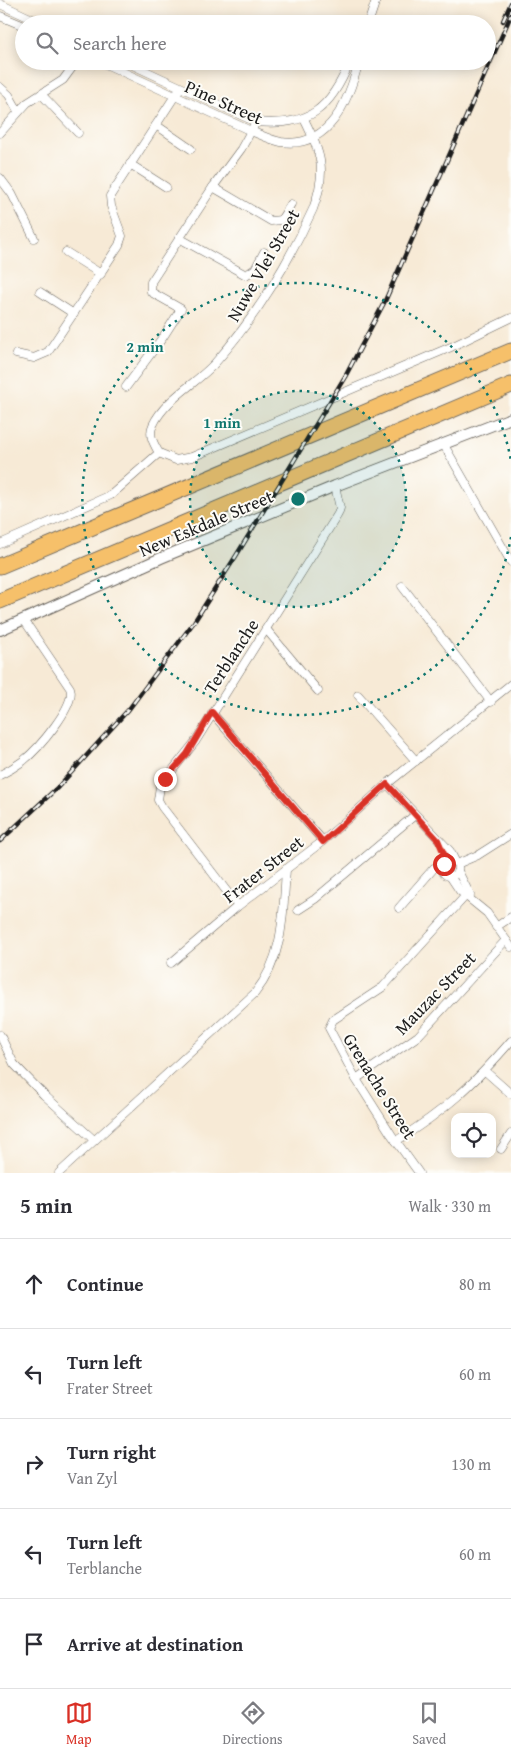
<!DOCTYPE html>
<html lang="en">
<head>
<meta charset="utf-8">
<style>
	:root { --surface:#fff; --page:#f2f2f3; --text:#2b2b33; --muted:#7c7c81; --line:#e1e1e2; --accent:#d93025 }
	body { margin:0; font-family:"Gentium Book Plus",serif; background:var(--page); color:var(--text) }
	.controls { position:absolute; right:15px; bottom:15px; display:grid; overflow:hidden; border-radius:10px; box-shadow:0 2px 12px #0003 }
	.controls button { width:45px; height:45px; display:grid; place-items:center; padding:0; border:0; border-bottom:1px solid var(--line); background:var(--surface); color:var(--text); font:25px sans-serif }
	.stop { position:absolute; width:15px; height:15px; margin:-11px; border:4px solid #d93025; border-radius:50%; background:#fff }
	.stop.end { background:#d93025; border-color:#fff; box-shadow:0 1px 5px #0008 }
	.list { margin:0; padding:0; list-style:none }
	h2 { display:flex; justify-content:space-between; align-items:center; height:65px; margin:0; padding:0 20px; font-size:21px }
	h2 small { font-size:16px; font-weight:400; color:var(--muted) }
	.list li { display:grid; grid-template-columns:32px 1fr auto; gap:15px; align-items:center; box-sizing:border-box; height:90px; padding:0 20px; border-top:1px solid var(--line) }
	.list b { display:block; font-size:19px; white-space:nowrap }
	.list p { margin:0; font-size:16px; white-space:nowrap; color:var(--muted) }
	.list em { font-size:16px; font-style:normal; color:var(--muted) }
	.icon { flex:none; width:28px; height:28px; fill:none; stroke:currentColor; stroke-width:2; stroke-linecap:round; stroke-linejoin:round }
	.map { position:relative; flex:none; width:511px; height:1173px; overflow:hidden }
	.search { position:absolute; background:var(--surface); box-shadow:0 2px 12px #0003; left:15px; right:15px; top:15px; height:55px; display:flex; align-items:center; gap:12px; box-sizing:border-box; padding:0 18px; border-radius:28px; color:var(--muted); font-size:19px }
	.sheet { height:515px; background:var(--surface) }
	nav { display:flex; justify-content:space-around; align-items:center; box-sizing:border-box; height:70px; border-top:1px solid var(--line); background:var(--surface); font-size:14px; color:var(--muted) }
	nav a { display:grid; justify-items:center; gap:2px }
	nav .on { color:var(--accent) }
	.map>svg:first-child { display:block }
</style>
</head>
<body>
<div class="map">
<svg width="511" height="1173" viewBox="0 0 511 1173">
	<rect width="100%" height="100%" fill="#fdfcf7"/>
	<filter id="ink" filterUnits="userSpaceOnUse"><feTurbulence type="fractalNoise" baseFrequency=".02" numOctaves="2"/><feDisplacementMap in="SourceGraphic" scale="10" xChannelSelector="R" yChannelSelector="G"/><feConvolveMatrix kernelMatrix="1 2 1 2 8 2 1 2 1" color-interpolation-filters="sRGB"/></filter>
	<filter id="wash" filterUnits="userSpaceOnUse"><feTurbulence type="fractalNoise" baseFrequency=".0096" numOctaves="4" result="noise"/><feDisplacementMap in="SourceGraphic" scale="20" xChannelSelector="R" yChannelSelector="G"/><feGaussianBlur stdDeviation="1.12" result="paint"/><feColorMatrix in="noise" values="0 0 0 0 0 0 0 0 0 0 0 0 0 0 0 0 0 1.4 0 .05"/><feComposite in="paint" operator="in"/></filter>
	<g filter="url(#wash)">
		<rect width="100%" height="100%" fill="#f7ead6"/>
	</g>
	<g filter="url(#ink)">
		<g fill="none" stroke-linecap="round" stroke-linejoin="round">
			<defs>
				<g id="minor">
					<polyline points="0,4 43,24"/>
					<polyline points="0,16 24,26"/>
					<polyline points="368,24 376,0"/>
					<path d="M 99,61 L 251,131 C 261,135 271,140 281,142 C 330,149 349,100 359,61"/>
					<path d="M 124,61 L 256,122 C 309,127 331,109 350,61"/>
					<polyline points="0,87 9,95 18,111"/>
					<polyline points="41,94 78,133"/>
					<polyline points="156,125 191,149"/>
					<polyline points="0,133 27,103 63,80 77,61"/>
					<polyline points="130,164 166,187"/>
					<polyline points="0,178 12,194 34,238"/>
					<polyline points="213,187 271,221 281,220 291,204"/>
					<polyline points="179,238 246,275 255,269 264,252"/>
					<polyline points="66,252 101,274"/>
					<polyline points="40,292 74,314"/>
					<polyline points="16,354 34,358 48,352 119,245 122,236 111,206 110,196 180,88"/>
					<polyline points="126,387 163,337 181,309 151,292 151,282 213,187 241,149 256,122"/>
					<polyline points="444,445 511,562"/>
					<path d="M 159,453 C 154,444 148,435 153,425 C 165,399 196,384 215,363 C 255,318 288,264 313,209 C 327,172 322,154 304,119"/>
					<polyline points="0,544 111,495 159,453 176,460 192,457 451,347 511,318"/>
					<polyline points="402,586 491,702"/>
					<polyline points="266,629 318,691"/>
					<polyline points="358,695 416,761"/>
					<polyline points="212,713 323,841"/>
					<path d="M 0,775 C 8,771 16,766 23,761 C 37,750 77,705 70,688 L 24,620"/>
					<polyline points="387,784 450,851 455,861"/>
					<circle cx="450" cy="868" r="8"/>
					<polyline points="457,864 478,855 511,834"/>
					<polyline points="458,871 470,895"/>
					<polyline points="450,876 460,891 487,913 511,947"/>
					<polyline points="238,906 162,807 158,800 160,786 195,742 338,514 340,508 335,486"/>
					<polyline points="399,908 434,868 444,864"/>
					<polyline points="298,910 315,899 415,815"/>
					<polyline points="496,927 511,917"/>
					<polyline points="171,963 238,906 323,841 387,784 511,684"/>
					<polyline points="0,1035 14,1064 44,1095 94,1140"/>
					<polyline points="485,1071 511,1094"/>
					<polyline points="356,1079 418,1036 506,940"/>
					<path d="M 396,1141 C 446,1110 473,1085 511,1041"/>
					<polyline points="501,1149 511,1134"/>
					<path d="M 59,1173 L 255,993 C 284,957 283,914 286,869"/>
					<polyline points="419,1173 391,1134 356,1079 329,1028 333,1020 383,987 469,892"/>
				</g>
				<polyline id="tertiary" points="0,630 161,558 335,486 511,418"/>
				<g id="motorway">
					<polyline points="0,566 511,351"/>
					<polyline points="0,601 511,385"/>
				</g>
			</defs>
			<!-- minor casing -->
			<use href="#minor" stroke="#69645d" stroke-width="9"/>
			<!-- tertiary casing -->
			<use href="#tertiary" stroke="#69645d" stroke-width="12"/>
			<!-- motorway casing -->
			<use href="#motorway" stroke="#69645d" stroke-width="17"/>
			<!-- minor -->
			<use href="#minor" stroke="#fff" stroke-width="8"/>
			<!-- tertiary -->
			<use href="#tertiary" stroke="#fff" stroke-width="10"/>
			<!-- motorway -->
			<use href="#motorway" stroke="#f6c06b" stroke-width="15"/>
			<defs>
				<g id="rail">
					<polyline points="503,21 511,3"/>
					<polyline points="0,841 58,787 129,709 194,622 236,556 346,375 385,301 511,15"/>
				</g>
			</defs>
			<!-- rail casing -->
			<use href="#rail" stroke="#1c1c1c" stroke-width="4.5"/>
			<!-- rail -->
			<use href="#rail" stroke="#fdfcf7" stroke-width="2.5" stroke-dasharray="8" stroke-linecap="butt"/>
		</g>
	</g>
	<g fill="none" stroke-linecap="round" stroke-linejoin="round" filter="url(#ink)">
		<!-- route -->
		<polyline stroke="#d93025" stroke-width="6" points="165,779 187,754 212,712 323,842 387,784 438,840 447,861 444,864"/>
	</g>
	<!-- distance rings -->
	<circle cx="298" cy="499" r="108" fill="#0f766e" fill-opacity=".12"/>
	<g fill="none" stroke="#0f766e" stroke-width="2.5" stroke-dasharray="2.5 5">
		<circle cx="298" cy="499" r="108"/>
		<path d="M511 537A216 216 0 1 1 511 461"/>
	</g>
	<g text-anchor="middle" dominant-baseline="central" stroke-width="4" stroke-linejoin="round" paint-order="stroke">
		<!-- street labels -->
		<g font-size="18" fill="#1c1c1c" stroke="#fdfcf7">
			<text transform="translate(224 102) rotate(24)">Pine Street</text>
			<text transform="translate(263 265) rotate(-60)">Nuwe Vlei Street</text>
			<text transform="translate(206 523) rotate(-23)">New Eskdale Street</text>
			<text transform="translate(231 656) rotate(-57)">Terblanche</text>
			<text transform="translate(263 869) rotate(-38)">Frater Street</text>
			<text transform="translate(435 993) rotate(-46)">Mauzac Street</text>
			<text transform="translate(380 1086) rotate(58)">Grenache Street</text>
		</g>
	</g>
	<circle cx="298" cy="499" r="8" fill="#0f766e" stroke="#fdfcf7" stroke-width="2.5"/>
	<g font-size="15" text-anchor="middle" font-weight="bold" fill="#0f766e" stroke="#fdfcf7" stroke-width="4" stroke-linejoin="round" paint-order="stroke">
		<text x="145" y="352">2 min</text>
		<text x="222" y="428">1 min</text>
	</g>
</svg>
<div class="controls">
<button><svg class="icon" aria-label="locate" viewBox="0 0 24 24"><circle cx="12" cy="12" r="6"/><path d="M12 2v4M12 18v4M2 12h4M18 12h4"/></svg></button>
</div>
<div class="stop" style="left:444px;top:864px"></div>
<div class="stop end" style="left:165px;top:779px"></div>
<div class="search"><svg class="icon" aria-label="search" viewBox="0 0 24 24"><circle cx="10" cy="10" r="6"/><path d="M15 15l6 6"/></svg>Search here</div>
</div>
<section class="sheet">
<h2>5 min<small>Walk · 330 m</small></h2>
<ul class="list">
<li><svg class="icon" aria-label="ahead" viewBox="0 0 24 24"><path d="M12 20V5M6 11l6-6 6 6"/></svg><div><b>Continue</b></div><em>80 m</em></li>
<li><svg class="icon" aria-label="left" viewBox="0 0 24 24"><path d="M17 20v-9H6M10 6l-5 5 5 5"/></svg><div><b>Turn left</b><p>Frater Street</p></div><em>60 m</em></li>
<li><svg class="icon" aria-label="right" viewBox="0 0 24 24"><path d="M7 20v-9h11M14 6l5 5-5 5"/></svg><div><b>Turn right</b><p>Van Zyl</p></div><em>130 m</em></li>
<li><svg class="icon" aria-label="left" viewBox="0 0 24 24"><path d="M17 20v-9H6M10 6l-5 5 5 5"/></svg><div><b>Turn left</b><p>Terblanche</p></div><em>60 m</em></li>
<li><svg class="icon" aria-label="arrive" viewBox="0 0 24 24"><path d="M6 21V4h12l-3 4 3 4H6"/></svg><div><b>Arrive at destination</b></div></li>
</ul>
</section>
<nav>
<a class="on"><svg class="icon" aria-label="map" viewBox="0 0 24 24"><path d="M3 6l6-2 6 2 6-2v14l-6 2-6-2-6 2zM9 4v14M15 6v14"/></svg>Map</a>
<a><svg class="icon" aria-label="directions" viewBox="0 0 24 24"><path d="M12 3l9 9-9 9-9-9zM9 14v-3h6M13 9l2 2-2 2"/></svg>Directions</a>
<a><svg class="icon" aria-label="saved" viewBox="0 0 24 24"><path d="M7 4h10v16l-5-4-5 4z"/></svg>Saved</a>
</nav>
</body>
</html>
